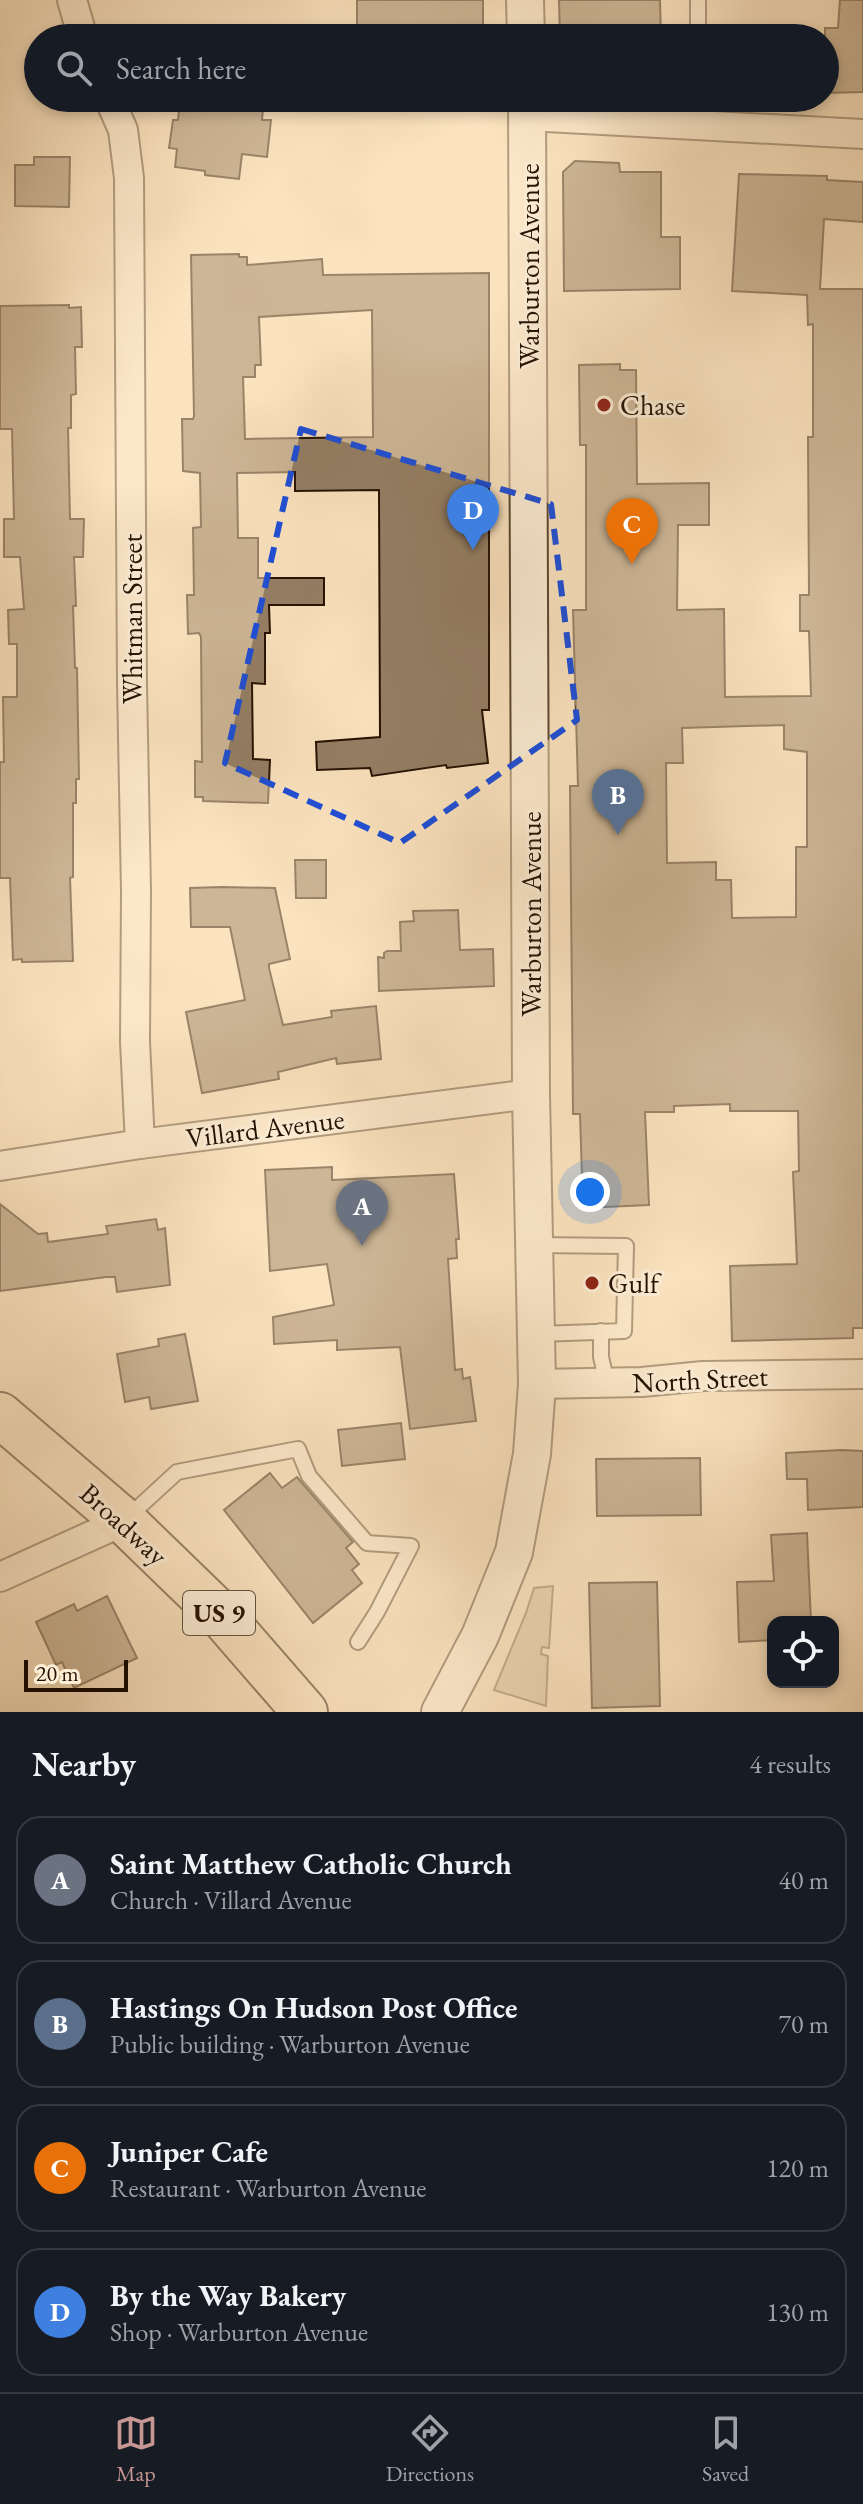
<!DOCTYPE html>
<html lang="en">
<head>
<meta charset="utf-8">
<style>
	:root { --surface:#171b24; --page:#20242c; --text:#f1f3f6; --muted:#9ea1a6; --line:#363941; --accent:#c59692 }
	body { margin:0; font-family:"EB Garamond",serif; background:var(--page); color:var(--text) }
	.controls { position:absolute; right:24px; bottom:24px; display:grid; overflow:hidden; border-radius:16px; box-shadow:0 4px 12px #0003 }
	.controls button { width:72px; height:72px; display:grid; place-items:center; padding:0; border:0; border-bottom:2px solid var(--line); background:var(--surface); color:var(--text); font:40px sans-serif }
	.scale { position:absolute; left:24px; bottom:20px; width:104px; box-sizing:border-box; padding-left:8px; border:4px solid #251102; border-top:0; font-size:22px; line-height:28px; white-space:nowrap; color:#251102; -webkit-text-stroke:6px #fcedd5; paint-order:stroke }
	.you { position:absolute; left:590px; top:1192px; width:28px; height:28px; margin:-20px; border:6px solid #fff; border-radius:50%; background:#1a73e8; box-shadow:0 0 0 12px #1a73e833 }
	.badge { display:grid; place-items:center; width:52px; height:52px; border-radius:50%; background:var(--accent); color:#fff; font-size:26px; font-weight:700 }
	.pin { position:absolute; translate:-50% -66px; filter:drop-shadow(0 2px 4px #0008) }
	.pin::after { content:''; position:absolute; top:42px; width:28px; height:24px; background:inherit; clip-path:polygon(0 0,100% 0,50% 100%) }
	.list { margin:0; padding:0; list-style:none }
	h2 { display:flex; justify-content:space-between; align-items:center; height:104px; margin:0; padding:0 32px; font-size:34px }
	h2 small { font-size:26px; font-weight:400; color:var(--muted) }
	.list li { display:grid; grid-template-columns:52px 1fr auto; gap:24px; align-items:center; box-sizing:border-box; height:128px; margin:0 16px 16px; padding:0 16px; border:2px solid var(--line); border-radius:24px }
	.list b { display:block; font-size:30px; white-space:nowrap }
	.list p { margin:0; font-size:26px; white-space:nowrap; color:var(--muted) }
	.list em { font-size:26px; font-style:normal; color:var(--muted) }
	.icon { flex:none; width:44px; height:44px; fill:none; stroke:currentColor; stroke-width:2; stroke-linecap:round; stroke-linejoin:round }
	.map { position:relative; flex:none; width:863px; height:1712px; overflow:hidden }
	.search { position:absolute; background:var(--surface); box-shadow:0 4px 12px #0003; left:24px; right:24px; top:24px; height:88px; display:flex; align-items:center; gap:20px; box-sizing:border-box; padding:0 28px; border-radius:44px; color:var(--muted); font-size:30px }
	.sheet { height:680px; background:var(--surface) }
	nav { display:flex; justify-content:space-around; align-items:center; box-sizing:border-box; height:112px; border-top:2px solid var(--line); background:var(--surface); font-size:22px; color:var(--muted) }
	nav a { display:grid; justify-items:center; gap:4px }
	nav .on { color:var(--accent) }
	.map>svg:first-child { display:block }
</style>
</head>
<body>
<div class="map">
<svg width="863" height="1712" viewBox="0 0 863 1712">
	<rect width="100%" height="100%" fill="#fbe3bf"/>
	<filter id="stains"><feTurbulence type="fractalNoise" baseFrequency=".0025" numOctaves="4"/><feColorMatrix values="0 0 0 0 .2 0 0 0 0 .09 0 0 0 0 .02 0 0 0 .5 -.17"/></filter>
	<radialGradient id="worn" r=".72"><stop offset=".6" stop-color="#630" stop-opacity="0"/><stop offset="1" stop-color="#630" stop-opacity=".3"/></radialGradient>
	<!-- green -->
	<polygon fill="#d7bf9f" stroke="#7e6850" stroke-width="2" points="553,1586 549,1648 542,1647 541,1654 548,1656 546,1706 494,1690 526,1613 534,1588"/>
	<!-- building -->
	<g fill="#947e64" stroke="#251102" stroke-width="2" fill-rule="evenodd">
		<rect x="357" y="0" width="126" height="38"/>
		<polygon points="559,0 660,0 661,38 560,38"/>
		<polygon points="840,0 863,0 863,92 825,93 825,28 838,28"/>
		<polygon points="180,98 264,98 262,120 271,120 267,157 242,154 239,179 205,175 205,171 175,167 177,149 169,148 173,120 178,120"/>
		<polygon points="34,157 70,157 69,207 15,206 15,165 34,165"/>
		<polygon points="575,161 619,163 620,172 661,172 661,237 680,237 680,289 564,291 563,172"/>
		<path d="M 739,174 L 827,176 L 827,180 L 863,182 L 863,222 L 824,219 L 820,289 L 863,289 L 863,1328 L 853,1328 L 853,1338 L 732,1341 L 730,1266 L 797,1264 L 793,1172 L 799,1171 L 798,1111 L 730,1111 L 730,1104 L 674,1106 L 674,1112 L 645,1112 L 649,1205 L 583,1208 L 580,1114 L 573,1114 L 570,786 L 578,786 L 573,610 L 586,610 L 586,445 L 580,445 L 579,365 L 620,364 L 620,370 L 636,370 L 637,484 L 709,483 L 709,525 L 678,525 L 677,610 L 724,609 L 725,697 L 811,696 L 809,631 L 800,631 L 800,595 L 809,595 L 808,437 L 813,437 L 813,324 L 808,325 L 807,295 L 732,291 ZM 784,725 L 784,749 L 807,752 L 807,847 L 796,847 L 796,917 L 732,918 L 731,880 L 716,880 L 716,862 L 667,863 L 666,763 L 683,763 L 682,728 Z"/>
		<path d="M 239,254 L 239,257 L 247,257 L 247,265 L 322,259 L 323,275 L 489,273 L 489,710 L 482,710 L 488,763 L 447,768 L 446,765 L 372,776 L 370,768 L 317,770 L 316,742 L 380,737 L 379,490 L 295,491 L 295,472 L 237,473 L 238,538 L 258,538 L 258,578 L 324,578 L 324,605 L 269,605 L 270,633 L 265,633 L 265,684 L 252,683 L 253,759 L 270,760 L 268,803 L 203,801 L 203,797 L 195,797 L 195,761 L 202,762 L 201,637 L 199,633 L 188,634 L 187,595 L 194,595 L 193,528 L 201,527 L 200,473 L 183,471 L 182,419 L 193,419 L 194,416 L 191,255 ZM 372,310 L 373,437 L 245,439 L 243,377 L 255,377 L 255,365 L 261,365 L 259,317 Z"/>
		<polygon points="69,305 69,308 81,307 82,347 75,347 76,394 71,395 71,428 68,428 70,519 84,519 83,557 74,557 76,606 73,606 75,668 77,668 79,779 76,779 76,803 73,803 73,877 70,878 73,961 22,962 22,959 13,960 10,878 0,878 0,762 4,762 3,697 17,697 17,644 9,644 8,610 24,609 20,557 4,557 4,519 14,519 12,429 0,429 0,306"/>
		<polygon points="295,860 326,860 326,898 296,898"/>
		<polygon points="222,887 275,888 290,959 269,964 269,968 283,1025 332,1017 331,1011 376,1006 381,1059 337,1064 336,1058 278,1072 279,1079 202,1093 186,1012 245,1000 230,927 191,927 190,888"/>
		<polygon points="458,910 460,950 493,949 494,986 379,991 378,957 384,958 384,953 387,951 401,951 400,922 414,921 413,911"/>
		<polygon points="332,1167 332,1180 454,1174 459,1239 456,1239 457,1258 448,1259 455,1370 462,1369 463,1379 470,1377 476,1421 410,1429 400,1347 337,1350 337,1340 274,1344 273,1317 334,1305 327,1264 270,1271 265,1170"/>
		<polygon points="0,1204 38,1234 47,1233 48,1242 108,1234 106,1226 156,1219 158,1230 165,1228 170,1285 117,1292 115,1277 106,1277 0,1291"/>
		<polygon points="185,1334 198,1401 151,1409 149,1397 125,1402 117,1354 159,1346 158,1339"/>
		<polygon points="401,1423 405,1459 342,1466 338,1430"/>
		<polygon points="841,1450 863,1451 863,1507 808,1510 807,1479 787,1479 786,1453"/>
		<polygon points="700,1458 701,1515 597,1516 596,1459"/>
		<polygon points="270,1473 282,1488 297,1477 353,1542 346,1548 359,1564 352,1570 362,1583 313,1623 224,1510"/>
		<polygon points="807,1533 811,1622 773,1622 773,1640 739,1642 737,1582 774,1581 771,1535"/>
		<polygon points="657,1582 660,1706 592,1708 589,1583"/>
		<polygon points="107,1596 137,1658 74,1688 62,1662 56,1665 36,1622 74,1604 77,1611"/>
	</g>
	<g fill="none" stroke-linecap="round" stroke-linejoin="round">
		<defs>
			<g id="service">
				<polyline points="698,0 698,38"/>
				<polyline points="699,98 700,124"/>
				<polyline points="535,1245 626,1246 624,1331 538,1334"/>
				<polyline points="601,1331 601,1357 607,1383"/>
				<polyline points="127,1518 177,1472 298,1449 309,1476 367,1543 411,1546 377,1612 358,1642"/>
			</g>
			<g id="minor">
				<polyline points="72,0 83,38"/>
				<polyline points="109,98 123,130 129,178 132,685 136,891 135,1042 140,1144"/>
				<polyline points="528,116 863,134"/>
				<polyline points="0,1166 140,1144 531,1094"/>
				<polyline points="537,1384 642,1382 703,1376 863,1374"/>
				<polyline points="0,1577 124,1521"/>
			</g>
			<g id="tertiary">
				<polyline points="525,0 526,38"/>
				<polyline points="440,1712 480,1636 514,1552 532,1454 537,1384 531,1094 527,98"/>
			</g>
			<polyline id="primary" points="0,1415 124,1521 219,1613 305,1712"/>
		</defs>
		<!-- service casing -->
		<use href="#service" stroke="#5a4631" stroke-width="18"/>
		<!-- minor casing -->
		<use href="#minor" stroke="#5a4631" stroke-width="32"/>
		<!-- tertiary casing -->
		<use href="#tertiary" stroke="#5a4631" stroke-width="40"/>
		<!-- primary casing -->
		<use href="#primary" stroke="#251102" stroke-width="48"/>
		<!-- service -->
		<use href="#service" stroke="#fcedd5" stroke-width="14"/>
		<!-- minor -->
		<use href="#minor" stroke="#fcedd5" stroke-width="28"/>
		<!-- tertiary -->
		<use href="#tertiary" stroke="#fcedd5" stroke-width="36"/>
		<!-- primary -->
		<use href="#primary" stroke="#fbe3bf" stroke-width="44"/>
	</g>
	<!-- marked area -->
	<path d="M0 0H863V1712H0ZM 301,429 L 551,504 L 577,720 L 400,843 L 225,763 Z" fill="#fbe3bf" fill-opacity=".55" fill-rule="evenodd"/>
	<path fill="none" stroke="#1d4ed8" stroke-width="6" stroke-dasharray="16 10" stroke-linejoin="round" d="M 301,429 L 551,504 L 577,720 L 400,843 L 225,763 Z"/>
	<!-- markers -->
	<g fill="#8f2418" stroke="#fcedd5" stroke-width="3">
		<circle cx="604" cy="405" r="8"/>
		<circle cx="592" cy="1283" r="8"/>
	</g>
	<g text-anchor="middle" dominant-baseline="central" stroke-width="6" stroke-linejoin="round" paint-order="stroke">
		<!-- shield labels -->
		<rect fill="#fcedd5" stroke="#665341" stroke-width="2" x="183" y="1591" width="72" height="44" rx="6"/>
		<g font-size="26" font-weight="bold" fill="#251102">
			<text x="219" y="1613">US 9</text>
		</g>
		<!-- street labels -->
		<g font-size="28" fill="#251102" stroke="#fcedd5">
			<text transform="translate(529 266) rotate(-90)">Warburton Avenue</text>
			<text transform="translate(132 619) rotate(-90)">Whitman Street</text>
			<text transform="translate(531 914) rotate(-90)">Warburton Avenue</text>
			<text transform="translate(265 1128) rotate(-7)">Villard Avenue</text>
			<text transform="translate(700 1379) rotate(-3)">North Street</text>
			<text transform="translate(124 1524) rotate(42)">Broadway</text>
		</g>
		<!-- poi labels -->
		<g font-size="28" fill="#251102" stroke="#fcedd5" text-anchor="start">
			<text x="620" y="405">Chase</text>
			<text x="608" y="1283">Gulf</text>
		</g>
	</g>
	<rect width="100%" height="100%" filter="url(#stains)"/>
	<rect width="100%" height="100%" fill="url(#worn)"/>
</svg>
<div class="controls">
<button><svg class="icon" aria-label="locate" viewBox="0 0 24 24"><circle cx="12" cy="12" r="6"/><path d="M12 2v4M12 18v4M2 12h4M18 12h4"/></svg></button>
</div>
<div class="scale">20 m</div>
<div class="you"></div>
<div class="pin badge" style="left:362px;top:1246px;background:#6b7280">A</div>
<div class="pin badge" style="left:618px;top:835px;background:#5c6f8a">B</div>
<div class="pin badge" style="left:632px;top:564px;background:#e8710a">C</div>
<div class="pin badge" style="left:473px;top:550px;background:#3f7fe0">D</div>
<div class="search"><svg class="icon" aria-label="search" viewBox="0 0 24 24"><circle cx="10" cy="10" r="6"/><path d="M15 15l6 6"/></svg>Search here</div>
</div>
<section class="sheet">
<h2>Nearby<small>4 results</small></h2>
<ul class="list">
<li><span class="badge" style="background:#6b7280">A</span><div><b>Saint Matthew Catholic Church</b><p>Church · Villard Avenue</p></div><em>40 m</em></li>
<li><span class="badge" style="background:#5c6f8a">B</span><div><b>Hastings On Hudson Post Office</b><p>Public building · Warburton Avenue</p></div><em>70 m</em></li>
<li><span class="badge" style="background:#e8710a">C</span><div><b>Juniper Cafe</b><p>Restaurant · Warburton Avenue</p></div><em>120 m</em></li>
<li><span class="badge" style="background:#3f7fe0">D</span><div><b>By the Way Bakery</b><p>Shop · Warburton Avenue</p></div><em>130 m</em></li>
</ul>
</section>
<nav>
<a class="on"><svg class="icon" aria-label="map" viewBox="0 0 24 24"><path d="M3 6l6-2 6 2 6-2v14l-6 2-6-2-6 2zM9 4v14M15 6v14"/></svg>Map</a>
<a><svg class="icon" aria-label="directions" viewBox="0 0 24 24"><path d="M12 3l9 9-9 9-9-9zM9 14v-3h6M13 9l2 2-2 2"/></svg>Directions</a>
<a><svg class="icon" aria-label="saved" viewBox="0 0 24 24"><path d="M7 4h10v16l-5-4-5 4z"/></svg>Saved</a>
</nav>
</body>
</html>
